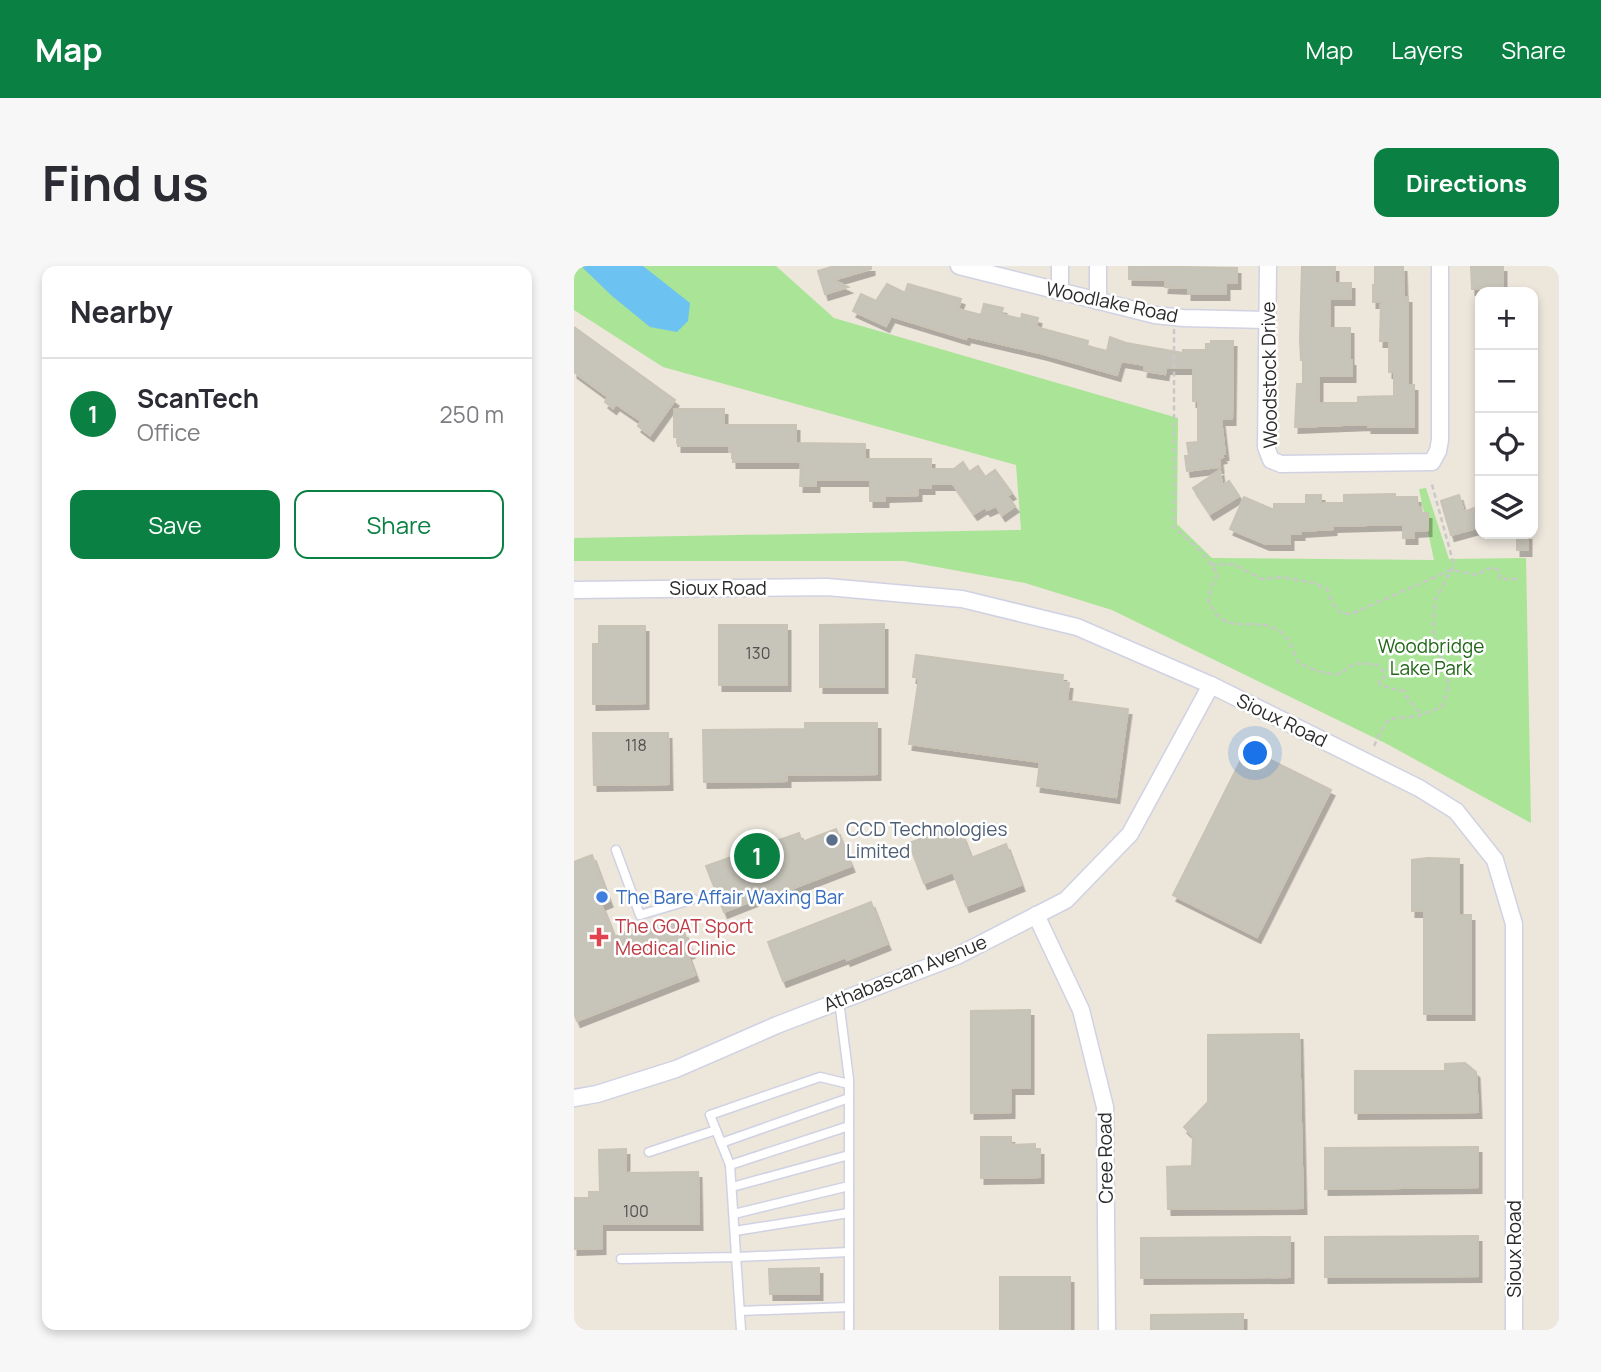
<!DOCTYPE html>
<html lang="en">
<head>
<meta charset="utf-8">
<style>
	:root { --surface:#fff; --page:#f7f7f7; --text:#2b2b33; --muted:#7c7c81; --line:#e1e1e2; --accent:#0b8043 }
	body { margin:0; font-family:Manrope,sans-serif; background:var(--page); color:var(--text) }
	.controls { position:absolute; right:21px; top:21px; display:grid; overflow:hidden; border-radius:14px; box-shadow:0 4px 10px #0003 }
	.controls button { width:63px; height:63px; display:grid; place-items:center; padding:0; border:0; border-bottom:2px solid var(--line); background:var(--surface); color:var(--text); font:35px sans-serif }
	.you { position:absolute; left:682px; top:488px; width:24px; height:24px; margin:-18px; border:5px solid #fff; border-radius:50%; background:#1a73e8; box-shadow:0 0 0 10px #1a73e833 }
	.badge { display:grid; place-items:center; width:46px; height:46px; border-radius:50%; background:var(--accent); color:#fff; font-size:23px; font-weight:700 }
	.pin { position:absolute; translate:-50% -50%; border:4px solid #fff; box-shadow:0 2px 7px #0006 }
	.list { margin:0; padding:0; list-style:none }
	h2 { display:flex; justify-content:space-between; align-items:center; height:91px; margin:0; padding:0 28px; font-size:30px }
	h2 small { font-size:23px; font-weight:400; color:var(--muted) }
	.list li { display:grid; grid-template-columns:46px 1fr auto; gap:21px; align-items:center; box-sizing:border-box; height:112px; padding:0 28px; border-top:2px solid var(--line) }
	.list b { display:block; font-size:26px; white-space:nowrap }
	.list p { margin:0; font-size:23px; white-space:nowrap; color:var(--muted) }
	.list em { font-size:23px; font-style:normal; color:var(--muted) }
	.actions { display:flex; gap:14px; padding:21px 28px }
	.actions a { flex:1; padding:16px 0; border:2px solid var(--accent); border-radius:14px; text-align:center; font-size:24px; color:var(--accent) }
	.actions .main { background:var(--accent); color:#fff }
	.icon { flex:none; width:38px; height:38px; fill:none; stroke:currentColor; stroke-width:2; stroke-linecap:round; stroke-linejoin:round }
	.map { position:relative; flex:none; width:985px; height:1064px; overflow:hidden; border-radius:14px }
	header { display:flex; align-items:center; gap:42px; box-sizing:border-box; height:98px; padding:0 35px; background:var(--accent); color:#fff }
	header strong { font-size:33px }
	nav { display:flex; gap:38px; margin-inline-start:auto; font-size:24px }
	.intro { display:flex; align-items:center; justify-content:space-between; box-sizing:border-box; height:168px; padding:0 42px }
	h1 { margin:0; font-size:49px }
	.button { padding:18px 32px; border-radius:14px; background:var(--accent); color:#fff; font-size:24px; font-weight:700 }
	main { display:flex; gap:42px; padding:0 42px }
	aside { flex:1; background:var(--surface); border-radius:14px; box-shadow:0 4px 10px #0003 }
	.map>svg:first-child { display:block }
</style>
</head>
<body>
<header>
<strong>Map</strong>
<nav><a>Map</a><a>Layers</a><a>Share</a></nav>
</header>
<div class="intro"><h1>Find us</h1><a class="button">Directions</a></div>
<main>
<aside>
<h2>Nearby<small></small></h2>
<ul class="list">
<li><span class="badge">1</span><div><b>ScanTech</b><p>Office</p></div><em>250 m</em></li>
</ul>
<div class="actions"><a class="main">Save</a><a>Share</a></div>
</aside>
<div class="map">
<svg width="985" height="1064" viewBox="0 0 985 1064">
	<defs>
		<filter id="shadow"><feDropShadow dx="3.5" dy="6" stdDeviation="0" flood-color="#0004"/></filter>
	</defs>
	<rect width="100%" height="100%" fill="#ece6db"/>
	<!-- green -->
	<polygon fill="#aae496" points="0,0 202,0 260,52 604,152 603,258 638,292 860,294 845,223 852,222 875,293 952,292 957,557 813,478 538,344 451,317 330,295 0,295 0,272 447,264 442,199 89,101 0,44"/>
	<!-- water -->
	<polygon fill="#6cc2f1" points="7,0 69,0 116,37 114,55 103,66 76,61 38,30"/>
	<!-- building -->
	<g fill="#c7c4ba" stroke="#c8c3b5" stroke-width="2" filter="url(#shadow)">
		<polygon points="261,0 297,0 297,3 259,14 274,21 251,28 244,5"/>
		<polygon points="555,0 663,2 663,17 652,17 652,28 614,28 614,22 591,21 592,14 555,13"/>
		<polygon points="728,0 761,0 761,17 777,17 777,33 756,33 756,62 776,62 776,94 778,94 778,110 745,110 745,137 784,137 784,131 820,130 820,106 815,106 815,75 806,75 807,36 799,36 799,19 801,19 801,0 829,0 830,31 834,31 834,119 840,119 840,161 794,161 794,158 721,161 723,118 729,118 729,94 727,94 726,73"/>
		<polygon points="929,0 929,23 898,23 897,1"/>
		<polygon points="313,18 331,27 334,18 387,33 384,43 407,49 410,38 429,42 427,48 447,53 448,48 464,52 462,61 514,75 513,80 533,85 536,71 552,77 609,87 609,84 632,84 632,78 637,78 637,75 659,75 658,153 647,153 651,188 648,188 649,191 645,192 646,201 613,205 611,190 615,190 613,177 624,176 624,135 619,135 619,102 592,102 591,108 570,105 571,99 547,95 543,109 470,88 393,70 392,73 317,50 312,60 279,45 287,28 302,35"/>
		<polygon points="0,61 101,134 76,169 64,160 67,155 42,138 39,142 31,136 34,131 0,106"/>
		<polygon points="100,143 150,143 150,159 222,159 222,177 291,178 291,193 357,193 357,203 380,203 389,196 395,206 404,200 411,211 421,204 438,227 433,230 441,240 428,249 422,240 413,244 411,241 400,248 379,218 357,218 357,222 344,222 344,229 311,230 311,235 296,235 296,214 242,214 242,220 226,220 227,196 159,196 159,186 155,186 155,180 104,180 104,171 100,171"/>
		<polygon points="646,204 648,220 655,215 665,230 636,248 619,222"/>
		<polygon points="821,228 821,231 843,231 844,241 847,241 847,247 854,247 854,264 840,265 840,272 829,272 829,258 759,260 759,263 727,265 727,268 716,268 716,278 692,278 656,263 670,231 700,244 700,238 732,238 732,229 747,229 747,237 770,237 770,229"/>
		<polygon points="885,229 890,246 900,242 906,261 877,269 867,235"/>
		<rect x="943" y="268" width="11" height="16"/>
		<polygon points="310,358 310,421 246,421 246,359"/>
		<rect x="145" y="359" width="68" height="60"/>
		<polygon points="25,360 71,360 71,437 19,438 19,378 25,378"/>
		<polygon points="342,389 489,409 488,416 495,417 493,435 554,443 542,531 463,520 466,496 335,478 345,412 339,411"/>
		<polygon points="231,457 303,457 303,508 213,509 213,515 130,516 129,464 231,463"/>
		<polygon points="19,467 94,467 95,518 20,519"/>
		<polygon points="673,482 757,524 683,671 599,629"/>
		<polygon points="384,559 397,592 432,578 447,619 392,640 379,606 350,617 335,577"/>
		<polygon points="262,563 277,600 199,630 198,627 150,646 132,600 225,567 228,576"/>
		<polygon points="18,589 35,635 27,638 40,671 71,658 73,664 100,653 105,667 110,666 117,686 113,687 121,709 3,755 0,747 0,596"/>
		<polygon points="854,592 885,593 885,649 897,649 897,748 850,748 850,645 838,645 838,594"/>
		<polygon points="297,636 313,678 273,694 272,691 209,715 194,676"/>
		<polygon points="456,744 456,822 437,822 437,846 397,847 397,745"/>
		<polygon points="725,768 729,942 594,943 593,901 618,900 619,870 610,861 634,836 634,769"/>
		<polygon points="891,797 902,806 904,846 781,847 781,805 871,805 871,798"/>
		<polygon points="407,871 437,871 437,879 461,878 461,883 466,883 466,911 407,912"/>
		<polygon points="904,881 904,921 751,923 751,882"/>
		<polygon points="52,883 52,907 124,906 125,958 28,958 28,982 0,983 0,932 15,932 15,926 26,926 25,884"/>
		<polygon points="904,970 904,1010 751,1011 751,971"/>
		<polygon points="716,971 716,1011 567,1012 567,972"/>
		<polygon points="245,1002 245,1028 196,1028 195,1003"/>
		<rect x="426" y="1011" width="70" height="53"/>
		<polygon points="669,1048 669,1064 577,1064 577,1049"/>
	</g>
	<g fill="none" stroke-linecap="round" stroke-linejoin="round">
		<defs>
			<g id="service">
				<polyline points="42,584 66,649 120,633"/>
				<polyline points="265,735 275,813 275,1064"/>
				<polyline points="142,864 156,899 167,1064"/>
				<polyline points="147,877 275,832"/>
				<polyline points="75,886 142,864 136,849 246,811 275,818"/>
				<polyline points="156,899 275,860"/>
				<polyline points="158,921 275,889"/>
				<polyline points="160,948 275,920"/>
				<polyline points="161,965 275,947"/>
				<polyline points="47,993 163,991 275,986"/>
				<polyline points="166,1045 275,1041"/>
			</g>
			<g id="minor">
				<polyline points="385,0 581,49 609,52 693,54"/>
				<polyline points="694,0 692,181 697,194 707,198 858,196 864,185 866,174 866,0"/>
				<polyline points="486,26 486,0"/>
				<polyline points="524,35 524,0"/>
				<polyline points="0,324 253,321 388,333 503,361 637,419 845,522 882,545 921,594 940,658 940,1064"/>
				<polyline points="462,649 507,744 531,841 533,1064"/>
				<polyline points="0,832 23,828 102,803 203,759 383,690 492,634 556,568 637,419"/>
			</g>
		</defs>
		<!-- service casing -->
		<use href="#service" stroke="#d0d2e3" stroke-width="11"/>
		<!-- minor casing -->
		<use href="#minor" stroke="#d0d2e3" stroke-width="19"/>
		<!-- path -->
		<g stroke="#c8c8c8" stroke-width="2.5" stroke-dasharray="5 3.5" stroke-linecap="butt">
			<path d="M 600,63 L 600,261 L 628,286 L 644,308 L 638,319 L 634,333 C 650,377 682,345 708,367 C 717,374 720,386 724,396 C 736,404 754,409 768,408 C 776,395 790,397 804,399 L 809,404 L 811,411 L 805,415 L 807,420 L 830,425 L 831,429 L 848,449"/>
			<path d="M 638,299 L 659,298 L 688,313 L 708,311 L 740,317 L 753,323 L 758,337 L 767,347 L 777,348 L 877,304 L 904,309 C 911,302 916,301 925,304 L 926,313 L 946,313"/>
			<polyline points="800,480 808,463 815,453 844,450 868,441 875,420 859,365 861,334 880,299 857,215"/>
		</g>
		<!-- service -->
		<use href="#service" stroke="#fff" stroke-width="8"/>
		<!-- minor -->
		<use href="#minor" stroke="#fff" stroke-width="16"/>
	</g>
	<!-- markers -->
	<circle fill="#5c6f8a" stroke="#fff" stroke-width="2.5" cx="258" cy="574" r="7"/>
	<circle fill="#3f7fe0" stroke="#fff" stroke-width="2.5" cx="28" cy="631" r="7"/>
	<path fill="#e0444e" stroke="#fff" stroke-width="2.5" d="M21.5 660.5h7v7h7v7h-7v7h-7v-7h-7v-7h7z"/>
	<g text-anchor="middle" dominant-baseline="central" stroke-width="5" stroke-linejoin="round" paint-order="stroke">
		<!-- number labels -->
		<g font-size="16" fill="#51504e">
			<text x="184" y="387">130</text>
			<text x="62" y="479">118</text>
			<text x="62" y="945">100</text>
		</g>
		<!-- street labels -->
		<g font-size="19" fill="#2a2a2a" stroke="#fff">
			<text transform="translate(538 36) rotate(12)">Woodlake Road</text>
			<text transform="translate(695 109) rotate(-91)">Woodstock Drive</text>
			<text x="144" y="322">Sioux Road</text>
			<text transform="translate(708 454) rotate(26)">Sioux Road</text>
			<text transform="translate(331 707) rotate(-22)">Athabascan Avenue</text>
			<text transform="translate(531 892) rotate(-91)">Cree Road</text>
			<text transform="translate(940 983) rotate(-90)">Sioux Road</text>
		</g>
		<!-- park labels -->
		<g font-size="19" fill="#226818" stroke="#fff">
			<text x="857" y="380">Woodbridge<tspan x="857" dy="22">Lake Park</tspan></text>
		</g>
		<!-- service labels -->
		<g font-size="19" fill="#4e5e75" stroke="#fff" text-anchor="start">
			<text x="272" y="563">CCD Technologies<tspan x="272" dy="22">Limited</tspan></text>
		</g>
		<!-- shop labels -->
		<g font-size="19" fill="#366cbe" stroke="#fff" text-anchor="start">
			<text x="42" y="631">The Bare Affair Waxing Bar</text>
		</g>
		<!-- health labels -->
		<g font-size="19" fill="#be3a42" stroke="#fff" text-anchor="start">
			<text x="41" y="660">The GOAT Sport<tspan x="41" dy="22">Medical Clinic</tspan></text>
		</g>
	</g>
</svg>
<div class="controls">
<button>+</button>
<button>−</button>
<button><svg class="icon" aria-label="locate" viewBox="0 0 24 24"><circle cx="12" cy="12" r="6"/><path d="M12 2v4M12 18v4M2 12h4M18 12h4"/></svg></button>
<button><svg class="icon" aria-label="layers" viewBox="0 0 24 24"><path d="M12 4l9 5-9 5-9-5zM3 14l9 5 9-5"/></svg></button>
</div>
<div class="you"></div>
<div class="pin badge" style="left:183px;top:590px">1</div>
</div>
</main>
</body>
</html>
